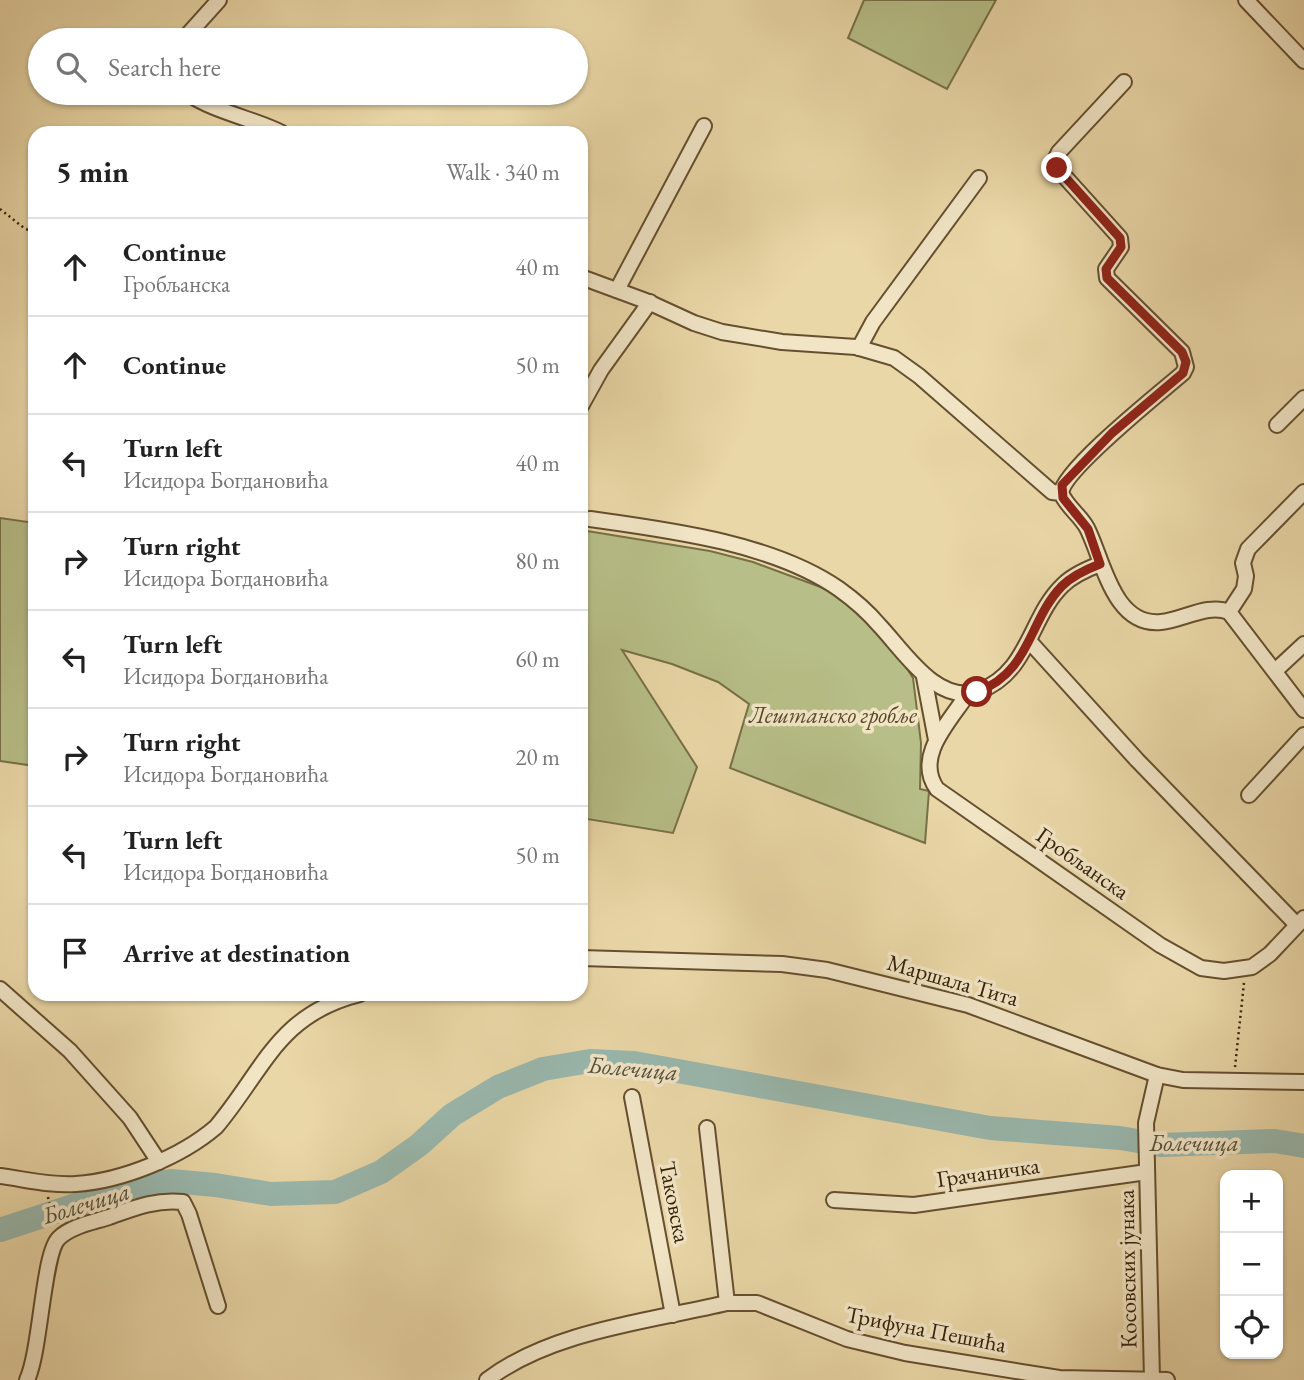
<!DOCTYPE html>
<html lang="en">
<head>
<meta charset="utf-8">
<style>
	:root { --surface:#fff; --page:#f6f6f6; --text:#222; --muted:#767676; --line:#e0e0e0 }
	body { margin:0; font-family:"EB Garamond",serif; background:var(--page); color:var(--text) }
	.controls { position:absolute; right:21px; bottom:21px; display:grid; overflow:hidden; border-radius:14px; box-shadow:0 2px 5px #0004 }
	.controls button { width:63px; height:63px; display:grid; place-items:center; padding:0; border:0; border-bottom:2px solid var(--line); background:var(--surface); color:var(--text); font:35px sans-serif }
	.stop { position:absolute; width:21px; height:21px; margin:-16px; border:5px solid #8f2418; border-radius:50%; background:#fff }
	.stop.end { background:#8f2418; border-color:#fff; box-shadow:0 2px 7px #0008 }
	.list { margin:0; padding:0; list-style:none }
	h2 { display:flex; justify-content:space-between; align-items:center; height:91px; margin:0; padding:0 28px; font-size:30px }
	h2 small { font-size:23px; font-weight:400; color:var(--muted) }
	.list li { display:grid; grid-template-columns:46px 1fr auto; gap:21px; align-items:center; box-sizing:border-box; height:98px; padding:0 28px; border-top:2px solid var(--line) }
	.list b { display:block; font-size:26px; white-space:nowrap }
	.list p { margin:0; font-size:23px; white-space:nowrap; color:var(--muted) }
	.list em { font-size:23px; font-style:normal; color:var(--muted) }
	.icon { flex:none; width:38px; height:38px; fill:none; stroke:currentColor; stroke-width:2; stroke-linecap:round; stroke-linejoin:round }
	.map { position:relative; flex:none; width:1304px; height:1380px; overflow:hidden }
	.search { position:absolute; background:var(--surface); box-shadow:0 2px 5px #0004; left:28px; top:28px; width:560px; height:77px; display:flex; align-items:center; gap:18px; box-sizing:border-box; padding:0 24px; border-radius:38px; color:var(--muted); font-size:26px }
	.panel { position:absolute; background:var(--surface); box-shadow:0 2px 5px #0004; left:28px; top:126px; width:560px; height:875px; border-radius:21px }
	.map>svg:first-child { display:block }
</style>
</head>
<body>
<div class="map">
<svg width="1304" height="1380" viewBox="0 0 1304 1380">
	<rect width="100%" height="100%" fill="#ead7a7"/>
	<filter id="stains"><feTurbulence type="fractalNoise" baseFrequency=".00286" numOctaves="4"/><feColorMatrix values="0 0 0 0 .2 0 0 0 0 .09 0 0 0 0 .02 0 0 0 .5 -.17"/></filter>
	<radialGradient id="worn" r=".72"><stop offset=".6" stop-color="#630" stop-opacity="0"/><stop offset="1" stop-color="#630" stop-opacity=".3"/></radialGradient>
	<!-- green -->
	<g fill="#b7be87" stroke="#777047" stroke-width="2">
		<polygon points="864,0 996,0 947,89 848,38"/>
		<polygon points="0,518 35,523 35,766 0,761"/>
		<polygon points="581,530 710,551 753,562 834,592 855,607 895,650 913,678 921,743 920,789 929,791 925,843 730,768 749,704 718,682 672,664 622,650 697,767 673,833 581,818"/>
	</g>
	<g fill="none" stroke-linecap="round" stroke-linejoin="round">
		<!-- river -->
		<polyline stroke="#99b8ae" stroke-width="24" points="0,1230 131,1187 171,1181 215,1185 271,1194 335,1192 381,1172 419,1145 452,1115 498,1087 543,1069 590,1061 634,1063 990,1128 1120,1138 1161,1145 1275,1141 1304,1146"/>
		<defs>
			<g id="street">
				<polyline points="1246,0 1304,61"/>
				<polyline points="183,40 219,0"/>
				<path d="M 187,93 C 215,112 252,118 282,133"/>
				<path d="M 581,277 L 646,301 L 694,323 L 722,332 L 782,342 L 856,347 L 894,358 L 919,376 L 1052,492 L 1061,493 C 1067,507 1080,515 1087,528 C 1103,559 1113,627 1161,622 C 1183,620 1208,603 1229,612 L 1304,710"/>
				<polyline points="617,290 704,126"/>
				<polyline points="859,348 873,322 979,178"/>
				<polyline points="581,406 601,370 650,302"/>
				<polyline points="1277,425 1304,398"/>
				<path d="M 1061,493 C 1064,469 1160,393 1183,373 L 1186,367 L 1182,352 L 1107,278 L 1106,269 L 1121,247 L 1120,238 L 1057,168 L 1055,160 L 1059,152 L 1124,82"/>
				<path d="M 590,519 C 669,530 773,543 839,589 C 853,599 868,612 879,625 C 903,650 937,706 979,691 C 1029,673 1030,616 1063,585 C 1073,575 1087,569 1100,564"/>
				<polyline points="1229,612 1244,589 1246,576 1243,563 1248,549 1304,492"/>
				<polyline points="1030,642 1137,760 1296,924"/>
				<polyline points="1275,671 1304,644"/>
				<polyline points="924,677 936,740"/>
				<path d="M 967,695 C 949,722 914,757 937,789 L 1160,945 L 1201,968 L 1224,971 L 1252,967 L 1270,954 L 1304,918"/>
				<polyline points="1249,795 1304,735"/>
				<polyline points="581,958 782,964 827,970 968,1005 1157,1075 1183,1080 1304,1082"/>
				<polyline points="0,989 70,1051 130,1118 159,1162"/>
				<polyline points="632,1097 673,1315"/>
				<polyline points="707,1128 727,1303"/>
				<path d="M 0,1176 C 24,1179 51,1186 76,1184 C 122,1181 181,1157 216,1127 C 264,1070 278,1014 360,994"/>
				<polyline points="834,1200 914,1205 1147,1172"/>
				<polyline points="1152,1379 1146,1123 1157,1075"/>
				<path d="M 27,1380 C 41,1350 43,1252 59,1238 C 71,1226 94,1222 109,1217 C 134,1208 156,1199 183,1202 L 189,1214 L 218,1306"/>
				<path d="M 487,1380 C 551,1331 650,1321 727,1303 L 757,1303 L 847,1339 L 905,1353 L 1059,1378 L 1167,1380"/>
			</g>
		</defs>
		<!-- street casing -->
		<use href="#street" stroke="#644f2f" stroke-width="18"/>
		<!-- path -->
		<g stroke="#372207" stroke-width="2.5" stroke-dasharray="2 3.5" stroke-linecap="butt">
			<polyline points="0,209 24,228 35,233"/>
			<polyline points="1235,1067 1244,983"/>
			<polyline points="48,1197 54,1225"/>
		</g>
		<!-- street -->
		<use href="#street" stroke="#f1e5c6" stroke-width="14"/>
	</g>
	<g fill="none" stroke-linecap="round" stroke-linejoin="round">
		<!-- route -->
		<path stroke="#8f2418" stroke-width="9" d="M 977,692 C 1031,672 1028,621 1062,586 C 1072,576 1087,569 1100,564 L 1088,529 L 1063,498 L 1062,485 L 1112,433 L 1183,373 L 1186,362 L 1182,352 L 1107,278 L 1106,269 L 1121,247 L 1120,238 L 1057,168"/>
	</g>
	<g text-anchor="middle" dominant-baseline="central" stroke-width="7" stroke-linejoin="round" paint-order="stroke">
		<!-- park labels -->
		<g font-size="23" font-style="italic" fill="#574927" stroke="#f1e5c6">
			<text x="833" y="715">Лештанско гробље</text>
		</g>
		<!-- street labels -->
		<g font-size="23" fill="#372207" stroke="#f1e5c6">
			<text transform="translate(1083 863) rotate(35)">Гробљанска</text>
			<text transform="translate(953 980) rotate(16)">Маршала Тита</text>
			<text transform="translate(988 1172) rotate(-8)">Грачаничка</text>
			<text transform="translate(675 1202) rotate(79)">Таковска</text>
			<text transform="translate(1127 1269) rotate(-91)">Косовских јунака</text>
			<text transform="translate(926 1329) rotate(11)">Трифуна Пешића</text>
		</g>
		<!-- water labels -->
		<g font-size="24" font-style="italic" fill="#544f39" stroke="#f1e5c6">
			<text transform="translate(633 1068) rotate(5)">Болечица</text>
			<text x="1194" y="1142">Болечица</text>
			<text transform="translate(86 1203) rotate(-17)">Болечица</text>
		</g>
	</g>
	<rect width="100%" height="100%" filter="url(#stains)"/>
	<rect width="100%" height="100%" fill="url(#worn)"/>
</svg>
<div class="controls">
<button>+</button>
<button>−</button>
<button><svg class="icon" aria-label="locate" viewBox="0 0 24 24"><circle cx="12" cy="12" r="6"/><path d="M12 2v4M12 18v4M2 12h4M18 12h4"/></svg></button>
</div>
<div class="stop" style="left:977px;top:692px"></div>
<div class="stop end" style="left:1057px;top:168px"></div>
<div class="search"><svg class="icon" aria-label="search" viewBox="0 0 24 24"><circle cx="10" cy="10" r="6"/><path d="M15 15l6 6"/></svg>Search here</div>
<section class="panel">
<h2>5 min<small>Walk · 340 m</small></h2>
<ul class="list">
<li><svg class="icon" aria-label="ahead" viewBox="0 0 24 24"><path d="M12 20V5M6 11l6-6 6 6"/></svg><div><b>Continue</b><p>Гробљанска</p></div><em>40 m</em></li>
<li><svg class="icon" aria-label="ahead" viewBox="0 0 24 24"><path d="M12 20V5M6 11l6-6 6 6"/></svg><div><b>Continue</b></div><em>50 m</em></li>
<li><svg class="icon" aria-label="left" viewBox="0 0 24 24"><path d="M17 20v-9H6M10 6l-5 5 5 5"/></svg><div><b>Turn left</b><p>Исидора Богдановића</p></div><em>40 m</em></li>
<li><svg class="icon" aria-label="right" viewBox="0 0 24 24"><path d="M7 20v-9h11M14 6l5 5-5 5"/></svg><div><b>Turn right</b><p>Исидора Богдановића</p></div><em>80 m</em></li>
<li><svg class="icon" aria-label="left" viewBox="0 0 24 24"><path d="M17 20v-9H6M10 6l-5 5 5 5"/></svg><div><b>Turn left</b><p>Исидора Богдановића</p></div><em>60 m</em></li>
<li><svg class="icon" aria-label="right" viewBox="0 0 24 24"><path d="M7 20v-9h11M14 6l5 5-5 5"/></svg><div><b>Turn right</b><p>Исидора Богдановића</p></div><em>20 m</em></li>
<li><svg class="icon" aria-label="left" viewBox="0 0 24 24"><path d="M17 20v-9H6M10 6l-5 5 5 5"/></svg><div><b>Turn left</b><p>Исидора Богдановића</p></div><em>50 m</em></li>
<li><svg class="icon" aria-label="arrive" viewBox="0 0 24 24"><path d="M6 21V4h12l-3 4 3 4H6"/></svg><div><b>Arrive at destination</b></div></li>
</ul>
</section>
</div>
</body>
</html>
